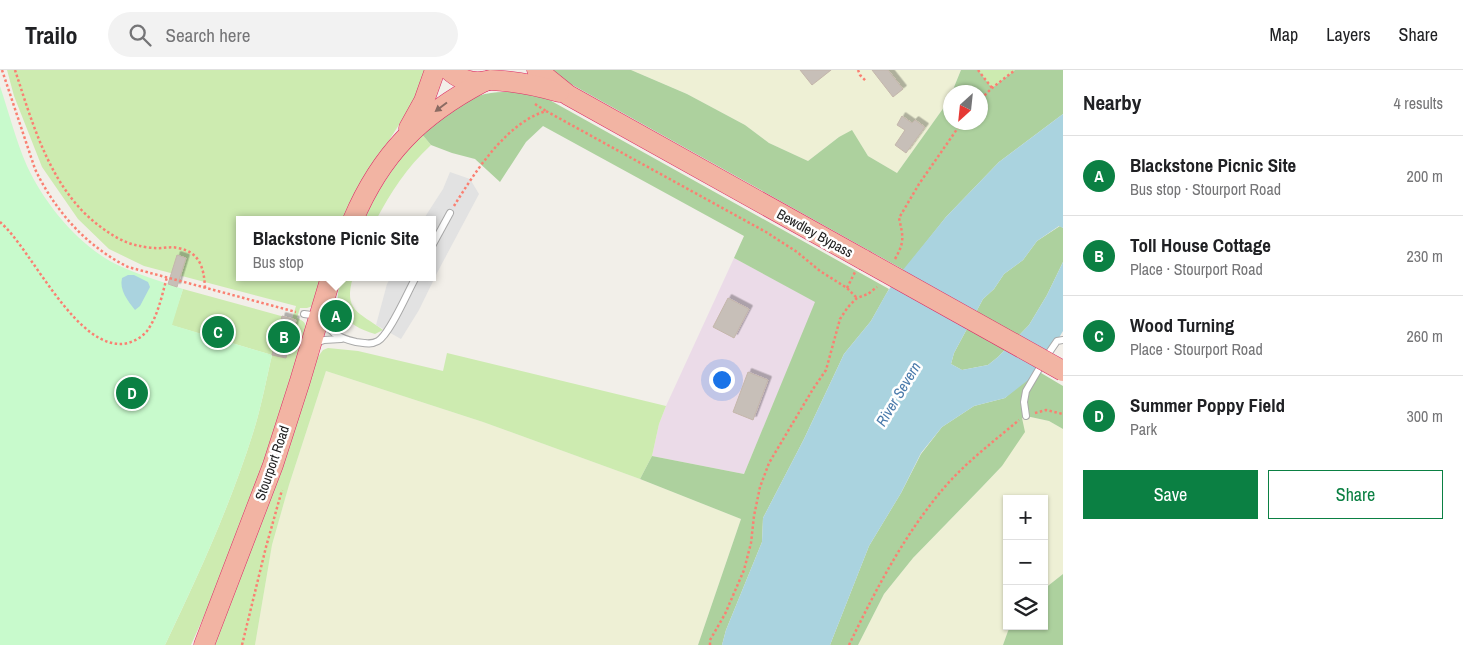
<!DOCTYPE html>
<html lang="en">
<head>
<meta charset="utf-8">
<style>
	:root { --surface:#fff; --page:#f2f2f2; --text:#202124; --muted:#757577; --line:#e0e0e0; --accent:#0b8043 }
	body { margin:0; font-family:"Archivo Narrow",sans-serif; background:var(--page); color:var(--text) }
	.controls { position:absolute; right:15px; bottom:15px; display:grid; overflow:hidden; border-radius:0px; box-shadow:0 1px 4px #0004 }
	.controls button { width:45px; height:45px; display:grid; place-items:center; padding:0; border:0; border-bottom:1px solid var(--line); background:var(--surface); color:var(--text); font:25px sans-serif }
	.compass { position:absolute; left:943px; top:15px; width:45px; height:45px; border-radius:50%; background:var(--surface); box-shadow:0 1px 4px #0004; rotate:207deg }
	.you { position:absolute; left:721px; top:309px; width:18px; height:18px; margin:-12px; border:4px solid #fff; border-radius:50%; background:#1a73e8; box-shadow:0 0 0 8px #1a73e833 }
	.badge { display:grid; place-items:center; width:32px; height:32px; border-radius:50%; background:var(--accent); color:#fff; font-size:16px; font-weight:700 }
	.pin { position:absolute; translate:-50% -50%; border:2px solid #fff; box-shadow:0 1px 5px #0006 }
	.popup { position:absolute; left:236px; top:146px; width:200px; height:65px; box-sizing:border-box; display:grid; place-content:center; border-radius:0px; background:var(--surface); filter:drop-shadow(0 1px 4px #0005); font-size:16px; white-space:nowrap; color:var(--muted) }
	.popup b { font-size:19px; color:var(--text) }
	.popup::after { content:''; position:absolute; left:50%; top:100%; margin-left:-10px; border:10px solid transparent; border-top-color:var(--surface) }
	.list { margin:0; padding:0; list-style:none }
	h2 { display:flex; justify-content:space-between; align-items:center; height:65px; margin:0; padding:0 20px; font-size:21px }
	h2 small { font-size:16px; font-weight:400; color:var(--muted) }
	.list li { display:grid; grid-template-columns:32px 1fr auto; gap:15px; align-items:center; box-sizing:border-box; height:80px; padding:0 20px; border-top:1px solid var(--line) }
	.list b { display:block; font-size:19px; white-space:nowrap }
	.list p { margin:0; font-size:16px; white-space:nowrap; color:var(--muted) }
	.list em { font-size:16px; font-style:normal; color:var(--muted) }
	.actions { display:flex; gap:10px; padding:15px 20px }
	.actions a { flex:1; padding:11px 0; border:1px solid var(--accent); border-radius:0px; text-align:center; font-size:18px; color:var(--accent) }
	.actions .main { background:var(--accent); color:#fff }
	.icon { flex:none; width:28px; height:28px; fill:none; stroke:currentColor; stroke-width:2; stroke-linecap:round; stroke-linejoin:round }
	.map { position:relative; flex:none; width:1063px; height:575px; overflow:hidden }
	header { display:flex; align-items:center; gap:30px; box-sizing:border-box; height:70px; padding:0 25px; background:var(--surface); border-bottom:1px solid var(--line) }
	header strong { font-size:24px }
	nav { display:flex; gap:28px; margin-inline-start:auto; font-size:18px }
	.search { width:350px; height:45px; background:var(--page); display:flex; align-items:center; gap:12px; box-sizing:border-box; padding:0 18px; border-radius:28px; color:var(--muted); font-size:19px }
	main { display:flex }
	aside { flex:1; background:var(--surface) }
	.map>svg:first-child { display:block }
</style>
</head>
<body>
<header>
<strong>Trailo</strong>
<div class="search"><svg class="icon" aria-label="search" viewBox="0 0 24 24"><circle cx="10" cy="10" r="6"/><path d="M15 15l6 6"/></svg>Search here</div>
<nav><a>Map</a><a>Layers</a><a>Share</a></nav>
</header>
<main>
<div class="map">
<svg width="1063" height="575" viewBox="0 0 1063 575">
	<defs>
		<filter id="shadow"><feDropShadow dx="3.5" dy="-3.5" stdDeviation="0" flood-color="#0004"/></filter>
	</defs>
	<rect width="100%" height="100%" fill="#f2efe9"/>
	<!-- industrial -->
	<polygon fill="#ebdbe8" points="734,188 816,232 744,404 652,386 659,354 666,336"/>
	<!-- farmland -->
	<g fill="#eef0d5">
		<polygon points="631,0 961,0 947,33 897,103 868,86 852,61 839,67 808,91 769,73 745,55 687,24"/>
		<polygon points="326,301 483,352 640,409 741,449 698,575 255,575 272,475 289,415"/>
		<polygon points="1026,346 1049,351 1063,359 1063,504 1044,519 1044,429 1007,429 1007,556 1011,556 1008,561 1003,575 858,575 884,524 913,488 982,417 1002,396 1021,348"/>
	</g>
	<!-- grass -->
	<g fill="#cdebb0">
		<path d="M 7,0 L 429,0 L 411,36 L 379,86 L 344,150 L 240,150 L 240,207 L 324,207 L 313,236 L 307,238 L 300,238 L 297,248 C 303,251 306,252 306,259 L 262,397 L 208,537 L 191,575 L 165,575 C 198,506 230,436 253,363 C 261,338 266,311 272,285 L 171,255 L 183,219 L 292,249 L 296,236 L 144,196 L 109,179 L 78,149 L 42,97 L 14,26 Z"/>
		<polygon points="978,0 1015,0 992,18"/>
		<path d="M 421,63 L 431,75 C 407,97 391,122 376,150 L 364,150 C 379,116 397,92 421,63 Z"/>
		<path d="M 342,207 L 353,207 C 343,241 359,242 383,260 L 375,264 C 345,255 330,239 342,207 Z"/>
		<polygon points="328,278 358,281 443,301 447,283 666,336 659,354 652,386 640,409 483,352 326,301 289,415 272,475 255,575 214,575 317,288 323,280"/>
	</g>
	<!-- forest -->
	<g fill="#add19e">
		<polygon points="550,0 631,0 687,24 745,55 769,73 808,91 839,67 852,60 868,86 897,103 947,33 950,25 951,52 981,52 981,22 952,22 961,0 978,0 992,18 1015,0 1063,0 1063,44 999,92 946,147 904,200 569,13"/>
		<path d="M 517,21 L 546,28 L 889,219 L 871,251 L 844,284 L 804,369 L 763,448 L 762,472 L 726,560 L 722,575 L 698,575 L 741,449 L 640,409 L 652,386 L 744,404 L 815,232 L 734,188 L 744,166 L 543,56 L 526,72 L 500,112 L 475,89 L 452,83 L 431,75 L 421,63 C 440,49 461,30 485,24 C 495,22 506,22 517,21 Z"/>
		<polygon points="1060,156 1063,158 1063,192 1047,225 1029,255 998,287 988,295 962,300 951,294 954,283 983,229 994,219 1004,204 1023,190 1037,171"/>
		<polygon points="1036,300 1063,316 1063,359 1049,351 1026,346 1022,348 1025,362 1002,396 982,417 913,488 884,524 858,575 830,575 869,476 901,423 921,384 942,357 974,336 1005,328"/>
		<polygon points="1063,504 1063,575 1003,575 1008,561 1011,556 1044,556 1044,519"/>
	</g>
	<!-- park -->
	<path fill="#c8facc" d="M 0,16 C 9,43 16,71 27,96 C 45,135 82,180 122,197 C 142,206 163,212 183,219 L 172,255 L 272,285 C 266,311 261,338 253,363 C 230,436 198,506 165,575 L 0,575 Z"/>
	<!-- parking -->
	<polygon fill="#e2e2e2" points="450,102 470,109 479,124 437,203 419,240 401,269 376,255 387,214 391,207 432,207 432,150 423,150 443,119"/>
	<!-- water -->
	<g fill="#aad3df">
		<polygon points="1063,44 1063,158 1059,156 1037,171 1023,190 1004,204 994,219 983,229 954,283 951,294 962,300 988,295 998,287 1029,255 1047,225 1063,192 1063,261 1057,271 1032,307 1005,328 974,336 942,357 921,383 901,423 869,476 830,575 722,575 726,560 762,472 763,448 804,369 844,284 871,251 886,224 898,206 946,147 999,92"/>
		<path d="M 128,205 L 134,205 L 148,212 L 150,217 L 140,236 L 135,240 C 128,231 119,220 122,208 Z"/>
	</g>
	<!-- building -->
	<g fill="#c7bfb8" stroke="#c4b6ab" filter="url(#shadow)">
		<polygon points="800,0 831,0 812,15"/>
		<polygon points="872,0 888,0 903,19 893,27"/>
		<polygon points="902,46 912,53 915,50 925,57 906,83 895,75 905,60 897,55"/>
		<polygon points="177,185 186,188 177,217 168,214"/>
		<polygon points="728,228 749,239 734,268 713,257"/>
		<polygon points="282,246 296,250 286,288 272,285"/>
		<polygon points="210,253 229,259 225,271 206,266"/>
		<polygon points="748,302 768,310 753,350 733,342"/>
	</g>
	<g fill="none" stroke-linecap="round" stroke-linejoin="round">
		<defs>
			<g id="service">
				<polyline points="432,176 450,143"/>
				<path d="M 304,244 L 319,246 C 332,263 335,267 356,272 C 364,273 371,275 378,271 C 390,264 408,221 416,207"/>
				<polyline points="316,273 324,270 341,269"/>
				<polyline points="1026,346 1024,332 1026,321 1046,287 1057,271 1063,270"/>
			</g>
			<g id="trunk">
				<path d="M 449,0 C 460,10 472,14 486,11"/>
				<polyline points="537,0 568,25 864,190"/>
				<path d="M 490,10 C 514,11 536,15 559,22"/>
				<polyline points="409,58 424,31 435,0"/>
				<path d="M 353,150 C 381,84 420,45 483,12"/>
				<polyline points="204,575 273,395 300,311 331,207"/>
			</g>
		</defs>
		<!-- service casing -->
		<use href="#service" stroke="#a9a9a9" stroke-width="8"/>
		<!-- trunk casing -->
		<use href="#trunk" stroke="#dc2a67" stroke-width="21"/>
		<!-- path -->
		<g stroke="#fa8072" stroke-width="2.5" stroke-dasharray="2.5 2.5" stroke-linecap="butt">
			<path d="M 2,0 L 35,99 C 55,141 86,176 128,197 L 296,242"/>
			<path d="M 15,0 C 34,58 52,124 105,160 C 115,167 127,174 140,176 C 144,177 150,178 155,178 C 162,179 170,176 178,178 C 200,182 204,198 205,218"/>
			<polyline points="858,0 860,5 866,11"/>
			<polyline points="978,0 992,18"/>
			<polyline points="981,29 992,18 1015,0"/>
			<polyline points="535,34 546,41"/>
			<path d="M 454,136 C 475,102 506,53 546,41 L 766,162 L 797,182 L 820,201 L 847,218 L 857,228"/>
			<path d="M 0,152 C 32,179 78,285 128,273 C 135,271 142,267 147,261 C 158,246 162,225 167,207"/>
			<path d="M 895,189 C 905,172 903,166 899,148 L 919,114 L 962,52"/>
			<polyline points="847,218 855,202"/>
			<polyline points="1035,343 1046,340 1063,344"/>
			<polyline points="242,575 266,477 282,420"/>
			<polyline points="710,575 710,570 725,544 744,500 751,473 754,446 760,417 769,393 813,319 826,300 840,249 848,237 857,228 868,224 877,217"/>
			<path d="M 849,575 C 875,521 904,465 943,419 C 965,393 993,372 1019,350"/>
		</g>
		<!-- service -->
		<use href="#service" stroke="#fff" stroke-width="6"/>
		<!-- trunk -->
		<use href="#trunk" stroke="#f2b4a3" stroke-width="20"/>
		<defs>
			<polyline id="trunk-bridge" points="864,190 1063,301"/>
		</defs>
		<!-- trunk-bridge casing -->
		<use href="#trunk-bridge" stroke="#dc2a67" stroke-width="21" stroke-linecap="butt"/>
		<!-- trunk-bridge -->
		<use href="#trunk-bridge" stroke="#f2b4a3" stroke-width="20"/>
	</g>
	<!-- one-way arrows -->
	<defs><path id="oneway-solid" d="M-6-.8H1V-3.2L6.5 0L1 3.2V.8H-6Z" transform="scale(1.25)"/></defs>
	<use fill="#8a6b62" href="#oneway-solid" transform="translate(441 37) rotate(143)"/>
	<g text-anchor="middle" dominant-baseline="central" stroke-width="5" stroke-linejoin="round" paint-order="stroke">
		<!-- street labels -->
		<g font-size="14" fill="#222" stroke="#fff">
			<text transform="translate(815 163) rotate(29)">Bewdley Bypass</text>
			<text transform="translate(272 393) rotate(-71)">Stourport Road</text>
		</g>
		<!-- water labels -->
		<g font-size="15" font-style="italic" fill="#4a7aab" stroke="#fff">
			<text transform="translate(898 324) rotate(-59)">River Severn</text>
		</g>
	</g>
</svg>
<div class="controls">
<button>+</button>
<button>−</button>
<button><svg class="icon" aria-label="layers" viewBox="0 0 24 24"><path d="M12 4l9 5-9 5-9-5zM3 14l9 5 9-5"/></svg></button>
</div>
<svg class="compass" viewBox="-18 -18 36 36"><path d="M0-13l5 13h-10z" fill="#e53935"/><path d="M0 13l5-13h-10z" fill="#757577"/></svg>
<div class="you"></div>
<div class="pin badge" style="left:336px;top:246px">A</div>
<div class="popup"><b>Blackstone Picnic Site</b>Bus stop</div>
<div class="pin badge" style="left:284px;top:267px">B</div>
<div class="pin badge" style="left:218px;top:262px">C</div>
<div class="pin badge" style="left:132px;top:323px">D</div>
</div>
<aside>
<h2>Nearby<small>4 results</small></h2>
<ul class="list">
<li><span class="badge">A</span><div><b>Blackstone Picnic Site</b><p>Bus stop · Stourport Road</p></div><em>200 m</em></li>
<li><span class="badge">B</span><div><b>Toll House Cottage</b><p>Place · Stourport Road</p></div><em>230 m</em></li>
<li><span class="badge">C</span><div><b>Wood Turning</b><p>Place · Stourport Road</p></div><em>260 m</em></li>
<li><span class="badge">D</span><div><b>Summer Poppy Field</b><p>Park</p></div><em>300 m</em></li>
</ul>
<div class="actions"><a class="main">Save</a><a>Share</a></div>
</aside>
</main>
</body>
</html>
